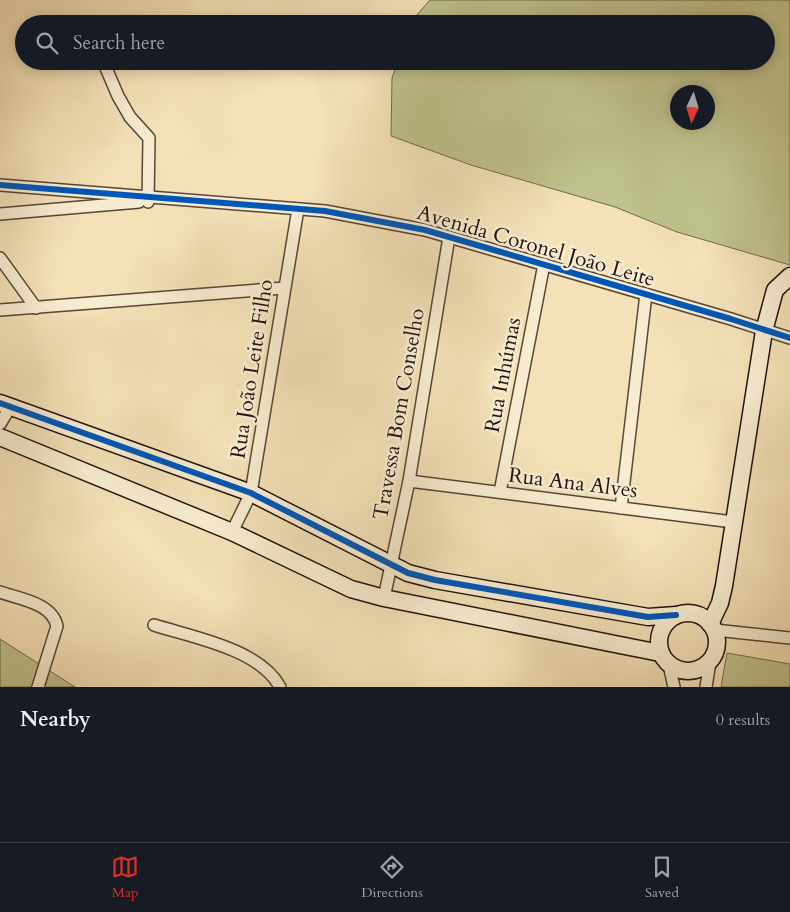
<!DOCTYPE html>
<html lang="en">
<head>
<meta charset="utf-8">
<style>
	:root { --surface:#171b24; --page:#20242c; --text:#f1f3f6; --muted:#9ea1a6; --line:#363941; --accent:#d93025 }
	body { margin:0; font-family:Cardo,serif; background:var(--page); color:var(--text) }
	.compass { position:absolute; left:670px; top:85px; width:45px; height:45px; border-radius:50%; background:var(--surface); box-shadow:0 2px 12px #0003; rotate:184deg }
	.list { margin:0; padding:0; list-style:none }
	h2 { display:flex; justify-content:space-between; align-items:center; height:65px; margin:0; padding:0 20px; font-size:21px }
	h2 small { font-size:16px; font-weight:400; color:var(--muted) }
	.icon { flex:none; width:28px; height:28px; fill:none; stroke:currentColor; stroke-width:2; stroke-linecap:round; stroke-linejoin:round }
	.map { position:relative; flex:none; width:790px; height:687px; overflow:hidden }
	.search { position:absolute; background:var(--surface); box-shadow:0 2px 12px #0003; left:15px; right:15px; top:15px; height:55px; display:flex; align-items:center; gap:12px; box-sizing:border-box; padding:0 18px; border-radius:28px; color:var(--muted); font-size:19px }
	.sheet { height:155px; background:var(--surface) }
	nav { display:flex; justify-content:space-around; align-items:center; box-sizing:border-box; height:70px; border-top:1px solid var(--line); background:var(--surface); font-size:14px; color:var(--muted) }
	nav a { display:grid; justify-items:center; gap:2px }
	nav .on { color:var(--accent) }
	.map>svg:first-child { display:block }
</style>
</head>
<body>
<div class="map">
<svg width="790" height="687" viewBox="0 0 790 687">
	<rect width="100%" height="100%" fill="#f4e1b7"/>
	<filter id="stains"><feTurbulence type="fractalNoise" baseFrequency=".004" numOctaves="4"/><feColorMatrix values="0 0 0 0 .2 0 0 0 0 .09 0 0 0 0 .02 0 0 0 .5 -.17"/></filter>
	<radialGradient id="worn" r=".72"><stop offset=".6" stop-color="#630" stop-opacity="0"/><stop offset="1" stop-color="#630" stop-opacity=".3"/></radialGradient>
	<!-- green -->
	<g fill="#bfc28c" stroke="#706a4c" fill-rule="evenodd">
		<path d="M 430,0 L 790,0 L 790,265 L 677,232 L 615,207 L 471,165 L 391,136 L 392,78 L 398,61 L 766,61 L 766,24 L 413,24 L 416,16 ZM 678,92 L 708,92 L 708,122 L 678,122 Z"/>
		<polygon points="0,639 75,687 0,687"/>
		<polygon points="727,653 790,664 790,687 721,687"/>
	</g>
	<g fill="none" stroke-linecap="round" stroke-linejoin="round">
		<defs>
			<g id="street">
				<polyline points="103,61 118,96 130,117 149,138 148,202"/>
				<polyline points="0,185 325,211 425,230 731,319 790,338"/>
				<polyline points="0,214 139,202"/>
				<polyline points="0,258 36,308"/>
				<polyline points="0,310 284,288"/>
				<polyline points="0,424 11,406"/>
				<polyline points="409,481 733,522"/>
				<polyline points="500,492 544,264"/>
				<polyline points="621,508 646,294"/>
				<polyline points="232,532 251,493 298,209"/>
				<path d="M 0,592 C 20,599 52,603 57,626 L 38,687"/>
				<polyline points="384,598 409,481 449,237"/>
				<path d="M 154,625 C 192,637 260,649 280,687"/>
				<polyline points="715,630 790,638"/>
				<polyline points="669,665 674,687"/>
				<polyline points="706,687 710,662"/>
			</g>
			<g id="secondary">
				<polyline points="0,403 251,493 408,573 435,580 648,617 676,615"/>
				<polyline points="0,437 232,532 351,589 384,598 660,653"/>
				<circle cx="688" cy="642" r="29"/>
				<polyline points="710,624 720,603 724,586 764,331 775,290 790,276"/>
			</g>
		</defs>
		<!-- street casing -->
		<use href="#street" stroke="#554638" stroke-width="14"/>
		<!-- secondary casing -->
		<use href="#secondary" stroke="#20120d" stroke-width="19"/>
		<!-- street -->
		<use href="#street" stroke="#f8ecd0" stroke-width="11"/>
		<!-- secondary -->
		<use href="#secondary" stroke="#f8ecd0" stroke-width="16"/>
		<defs>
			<g id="cycleway">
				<polyline points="0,185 325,211 425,230 731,319 790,338"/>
				<polyline points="0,403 251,493 408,573 435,580 648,617 676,615"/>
			</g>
		</defs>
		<!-- cycleway casing -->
		<use href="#cycleway" stroke="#f8ecd0" stroke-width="9"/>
		<!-- cycleway -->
		<use href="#cycleway" stroke="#0057b8" stroke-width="6"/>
	</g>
	<g text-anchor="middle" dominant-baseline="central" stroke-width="5" stroke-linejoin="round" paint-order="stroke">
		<!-- street labels -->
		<g font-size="21" fill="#20120d" stroke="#f8ecd0">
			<text transform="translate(536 246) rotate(16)">Avenida Coronel João Leite</text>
			<text transform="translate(252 369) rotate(-81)">Rua João Leite Filho</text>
			<text transform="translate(503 375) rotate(-79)">Rua Inhúmas</text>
			<text transform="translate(399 414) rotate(-80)">Travessa Bom Conselho</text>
			<text transform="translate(573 483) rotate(7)">Rua Ana Alves</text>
		</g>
	</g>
	<rect width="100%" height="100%" filter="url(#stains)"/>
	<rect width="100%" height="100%" fill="url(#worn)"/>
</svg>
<svg class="compass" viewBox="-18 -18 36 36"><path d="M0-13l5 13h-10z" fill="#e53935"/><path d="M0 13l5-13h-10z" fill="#9ea1a6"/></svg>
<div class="search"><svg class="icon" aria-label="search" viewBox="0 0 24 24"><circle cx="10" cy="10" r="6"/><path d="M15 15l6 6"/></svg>Search here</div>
</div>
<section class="sheet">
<h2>Nearby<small>0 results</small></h2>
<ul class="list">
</ul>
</section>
<nav>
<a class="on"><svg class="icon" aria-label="map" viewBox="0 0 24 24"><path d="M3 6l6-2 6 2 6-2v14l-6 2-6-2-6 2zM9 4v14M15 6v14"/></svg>Map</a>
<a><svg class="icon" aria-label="directions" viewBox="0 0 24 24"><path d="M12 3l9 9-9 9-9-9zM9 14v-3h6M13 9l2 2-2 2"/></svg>Directions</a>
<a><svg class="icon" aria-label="saved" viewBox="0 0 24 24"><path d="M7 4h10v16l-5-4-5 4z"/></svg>Saved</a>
</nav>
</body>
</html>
